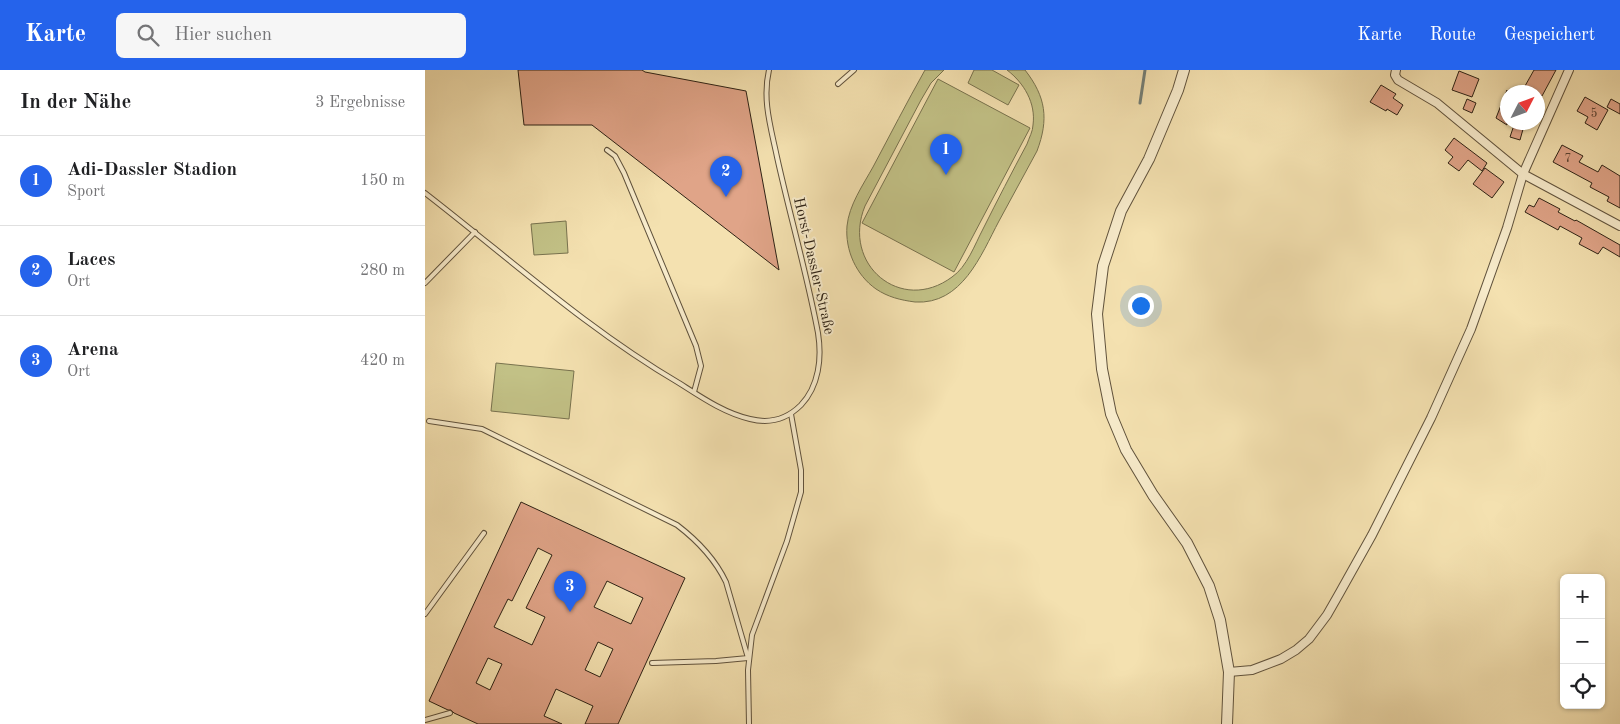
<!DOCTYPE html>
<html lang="de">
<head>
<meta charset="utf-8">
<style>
	:root { --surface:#fff; --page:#f6f6f6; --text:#202124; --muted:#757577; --line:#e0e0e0; --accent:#2563eb }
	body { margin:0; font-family:"Old Standard TT",serif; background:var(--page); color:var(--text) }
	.controls { position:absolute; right:15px; bottom:15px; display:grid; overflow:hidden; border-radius:8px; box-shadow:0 1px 4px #0004 }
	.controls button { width:45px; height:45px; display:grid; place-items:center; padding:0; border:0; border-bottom:1px solid var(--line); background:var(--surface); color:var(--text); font:25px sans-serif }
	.compass { position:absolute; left:1075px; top:15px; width:45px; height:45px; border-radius:50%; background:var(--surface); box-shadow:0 1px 4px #0004; rotate:48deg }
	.you { position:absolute; left:715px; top:235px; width:18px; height:18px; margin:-12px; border:4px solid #fff; border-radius:50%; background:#1a73e8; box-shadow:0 0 0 8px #1a73e833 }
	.badge { display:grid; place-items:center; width:32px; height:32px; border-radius:50%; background:var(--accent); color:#fff; font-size:16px; font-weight:700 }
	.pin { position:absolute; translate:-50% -41px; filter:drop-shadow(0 1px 2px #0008) }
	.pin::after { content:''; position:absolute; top:26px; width:18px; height:15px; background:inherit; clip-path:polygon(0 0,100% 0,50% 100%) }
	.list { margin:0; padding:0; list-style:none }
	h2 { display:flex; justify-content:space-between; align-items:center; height:65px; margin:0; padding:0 20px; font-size:21px }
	h2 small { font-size:16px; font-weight:400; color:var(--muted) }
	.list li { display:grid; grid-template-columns:32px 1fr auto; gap:15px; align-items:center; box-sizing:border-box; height:90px; padding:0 20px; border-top:1px solid var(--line) }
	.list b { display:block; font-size:19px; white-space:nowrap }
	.list p { margin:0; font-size:16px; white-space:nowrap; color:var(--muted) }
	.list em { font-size:16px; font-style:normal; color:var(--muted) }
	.icon { flex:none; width:28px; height:28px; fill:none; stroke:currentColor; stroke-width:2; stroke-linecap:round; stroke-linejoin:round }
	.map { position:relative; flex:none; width:1195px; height:654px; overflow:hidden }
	header { display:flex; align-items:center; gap:30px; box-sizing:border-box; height:70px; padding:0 25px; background:var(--accent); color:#fff }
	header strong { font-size:24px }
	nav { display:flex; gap:28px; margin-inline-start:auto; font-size:18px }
	.search { width:350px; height:45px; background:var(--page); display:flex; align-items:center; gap:12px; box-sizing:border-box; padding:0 18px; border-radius:8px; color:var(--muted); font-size:19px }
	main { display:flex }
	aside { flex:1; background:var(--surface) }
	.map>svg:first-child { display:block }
</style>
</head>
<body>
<header>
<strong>Karte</strong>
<div class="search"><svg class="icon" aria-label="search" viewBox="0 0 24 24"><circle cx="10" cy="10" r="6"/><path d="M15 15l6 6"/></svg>Hier suchen</div>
<nav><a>Karte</a><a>Route</a><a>Gespeichert</a></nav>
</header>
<main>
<aside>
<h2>In der Nähe<small>3 Ergebnisse</small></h2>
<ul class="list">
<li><span class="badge">1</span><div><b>Adi-Dassler Stadion</b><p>Sport</p></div><em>150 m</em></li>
<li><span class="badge">2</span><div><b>Laces</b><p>Ort</p></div><em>280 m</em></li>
<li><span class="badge">3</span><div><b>Arena</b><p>Ort</p></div><em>420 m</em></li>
</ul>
</aside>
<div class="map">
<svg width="1195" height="654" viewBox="0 0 1195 654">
	<rect width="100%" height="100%" fill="#f4e1b0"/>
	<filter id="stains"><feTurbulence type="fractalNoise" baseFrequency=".004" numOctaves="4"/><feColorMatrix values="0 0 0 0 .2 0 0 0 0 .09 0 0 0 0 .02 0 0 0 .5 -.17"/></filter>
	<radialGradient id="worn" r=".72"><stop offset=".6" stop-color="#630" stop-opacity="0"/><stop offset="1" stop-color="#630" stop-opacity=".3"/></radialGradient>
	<!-- green -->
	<g fill="#c2c186" stroke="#78724e">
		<path d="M 500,0 L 519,0 L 506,13 L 496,30 L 440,136 C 416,194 476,245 527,207 C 542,197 550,174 558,159 C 572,131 587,102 602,74 C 604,68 608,61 608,55 C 611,33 599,13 582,0 L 600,0 C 621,27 624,49 612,81 C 599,104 587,128 574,151 C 556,185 537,235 490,232 C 475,230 463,227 451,219 C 431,205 420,180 422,156 C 424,135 438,115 448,97 C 465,65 482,32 500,0 Z"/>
		<polygon points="549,0 567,0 594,15 583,35 543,13"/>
		<polygon points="513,9 605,58 529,202 437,153"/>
		<polygon points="141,151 143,183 109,185 106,154"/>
		<polygon points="71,293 149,301 144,349 66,341"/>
	</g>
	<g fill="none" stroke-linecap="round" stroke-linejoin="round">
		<!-- stream -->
		<polyline stroke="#737e76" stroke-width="3" points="715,33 720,0"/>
	</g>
	<!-- building -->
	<g fill="#e0a488" stroke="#2e2215" fill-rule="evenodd">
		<polygon points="93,0 217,0 220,2 321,21 354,200 167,55 99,55"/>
		<polygon points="1109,0 1131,0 1117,26 1100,16"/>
		<polygon points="1034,1 1054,9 1047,27 1027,20"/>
		<polygon points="956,15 971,24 968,28 978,35 972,45 962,39 961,41 945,32"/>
		<polygon points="1082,20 1082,55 1071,48"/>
		<polygon points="1160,27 1183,40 1172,60 1160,53 1163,47 1152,41"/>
		<polygon points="1042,29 1051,33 1047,43 1038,39"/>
		<polygon points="1186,29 1195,34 1195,44 1182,37"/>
		<polygon points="1090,52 1100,52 1095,70 1085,67"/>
		<polygon points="1029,68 1062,93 1057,101 1043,90 1034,101 1023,93 1028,87 1020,80"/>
		<polygon points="1137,75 1158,86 1154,92 1173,102 1177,95 1195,106 1195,138 1182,131 1184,127 1165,117 1167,113 1128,92"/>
		<polygon points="1060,98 1079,112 1067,128 1048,114"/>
		<polygon points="1114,128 1135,139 1133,142 1150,151 1151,150 1195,175 1195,187 1178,177 1173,184 1154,174 1157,168 1135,156 1133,160 1100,142 1104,135 1109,137"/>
		<path d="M 96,432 L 260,508 L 193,654 L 160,654 L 168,636 L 131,619 L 119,646 L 137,654 L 53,654 L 29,643 L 26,640 L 23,640 L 4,631 ZM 113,478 L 127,485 L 101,538 L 120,547 L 107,575 L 69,557 L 83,529 L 87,531 ZM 182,511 L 218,528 L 206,554 L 169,537 ZM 173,572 L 188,579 L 175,607 L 160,600 ZM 63,588 L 77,594 L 65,620 L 51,613 Z"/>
	</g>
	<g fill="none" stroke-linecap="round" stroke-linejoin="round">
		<defs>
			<g id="service">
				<polyline points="413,14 429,0"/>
				<polyline points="182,80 190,86 199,103 271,276 276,296 269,322"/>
				<path d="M 0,123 C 84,188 162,259 254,313 C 276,327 299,343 325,349 C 345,354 362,349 376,335 C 394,316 397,288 393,263 C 382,204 365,146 352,87 C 346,58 337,30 344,0"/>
				<polyline points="0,213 50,162"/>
				<path d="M 4,351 L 57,359 L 252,455 C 273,471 290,489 301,512 L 323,588 L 291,591 L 227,593"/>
				<polyline points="0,544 59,463"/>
				<polyline points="0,650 25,643"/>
				<polyline points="324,654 323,600 327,565 362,471 376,422 376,400 366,344"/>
			</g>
			<g id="minor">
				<polyline points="971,0 970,5 973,10 1012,33 1098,104 1195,156"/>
				<polyline points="804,602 827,600 856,589 871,580 884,569 902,545 914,524 947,465 1006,348 1046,259 1082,158 1098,104 1144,0"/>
			</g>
			<polyline id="tertiary" points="759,0 753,20 724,89 696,141 678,196 672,244 677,299 686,344 701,380 728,425 762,473 784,516 795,550 804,602 802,654"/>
		</defs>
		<!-- service casing -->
		<use href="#service" stroke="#60523c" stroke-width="6"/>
		<!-- minor casing -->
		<use href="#minor" stroke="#60523c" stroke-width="10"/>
		<!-- tertiary casing -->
		<use href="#tertiary" stroke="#60523c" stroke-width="12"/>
		<!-- service -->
		<use href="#service" stroke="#f8eccc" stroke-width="4"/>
		<!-- minor -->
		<use href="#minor" stroke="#f8eccc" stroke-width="8"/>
		<!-- tertiary -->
		<use href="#tertiary" stroke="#f8eccc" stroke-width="10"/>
	</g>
	<g text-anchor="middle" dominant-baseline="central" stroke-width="4" stroke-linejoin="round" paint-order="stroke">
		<!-- number labels -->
		<g font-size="12" fill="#5a4232">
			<text x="1169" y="44">5</text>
			<text x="1143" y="89">7</text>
		</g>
		<!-- street labels -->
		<g font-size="15" fill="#2e2215" stroke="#f8eccc">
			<text transform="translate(388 196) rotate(77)">Horst-Dassler-Straße</text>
		</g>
	</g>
	<rect width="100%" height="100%" filter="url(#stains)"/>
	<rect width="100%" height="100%" fill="url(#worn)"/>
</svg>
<div class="controls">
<button>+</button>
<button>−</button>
<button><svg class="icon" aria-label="locate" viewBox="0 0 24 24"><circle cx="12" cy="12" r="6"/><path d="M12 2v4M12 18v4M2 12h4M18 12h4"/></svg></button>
</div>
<svg class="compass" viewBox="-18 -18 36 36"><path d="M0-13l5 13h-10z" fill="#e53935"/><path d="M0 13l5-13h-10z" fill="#757577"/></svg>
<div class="you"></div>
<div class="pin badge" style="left:521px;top:105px">1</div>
<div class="pin badge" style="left:301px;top:127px">2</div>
<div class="pin badge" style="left:145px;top:542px">3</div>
</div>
</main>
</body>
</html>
